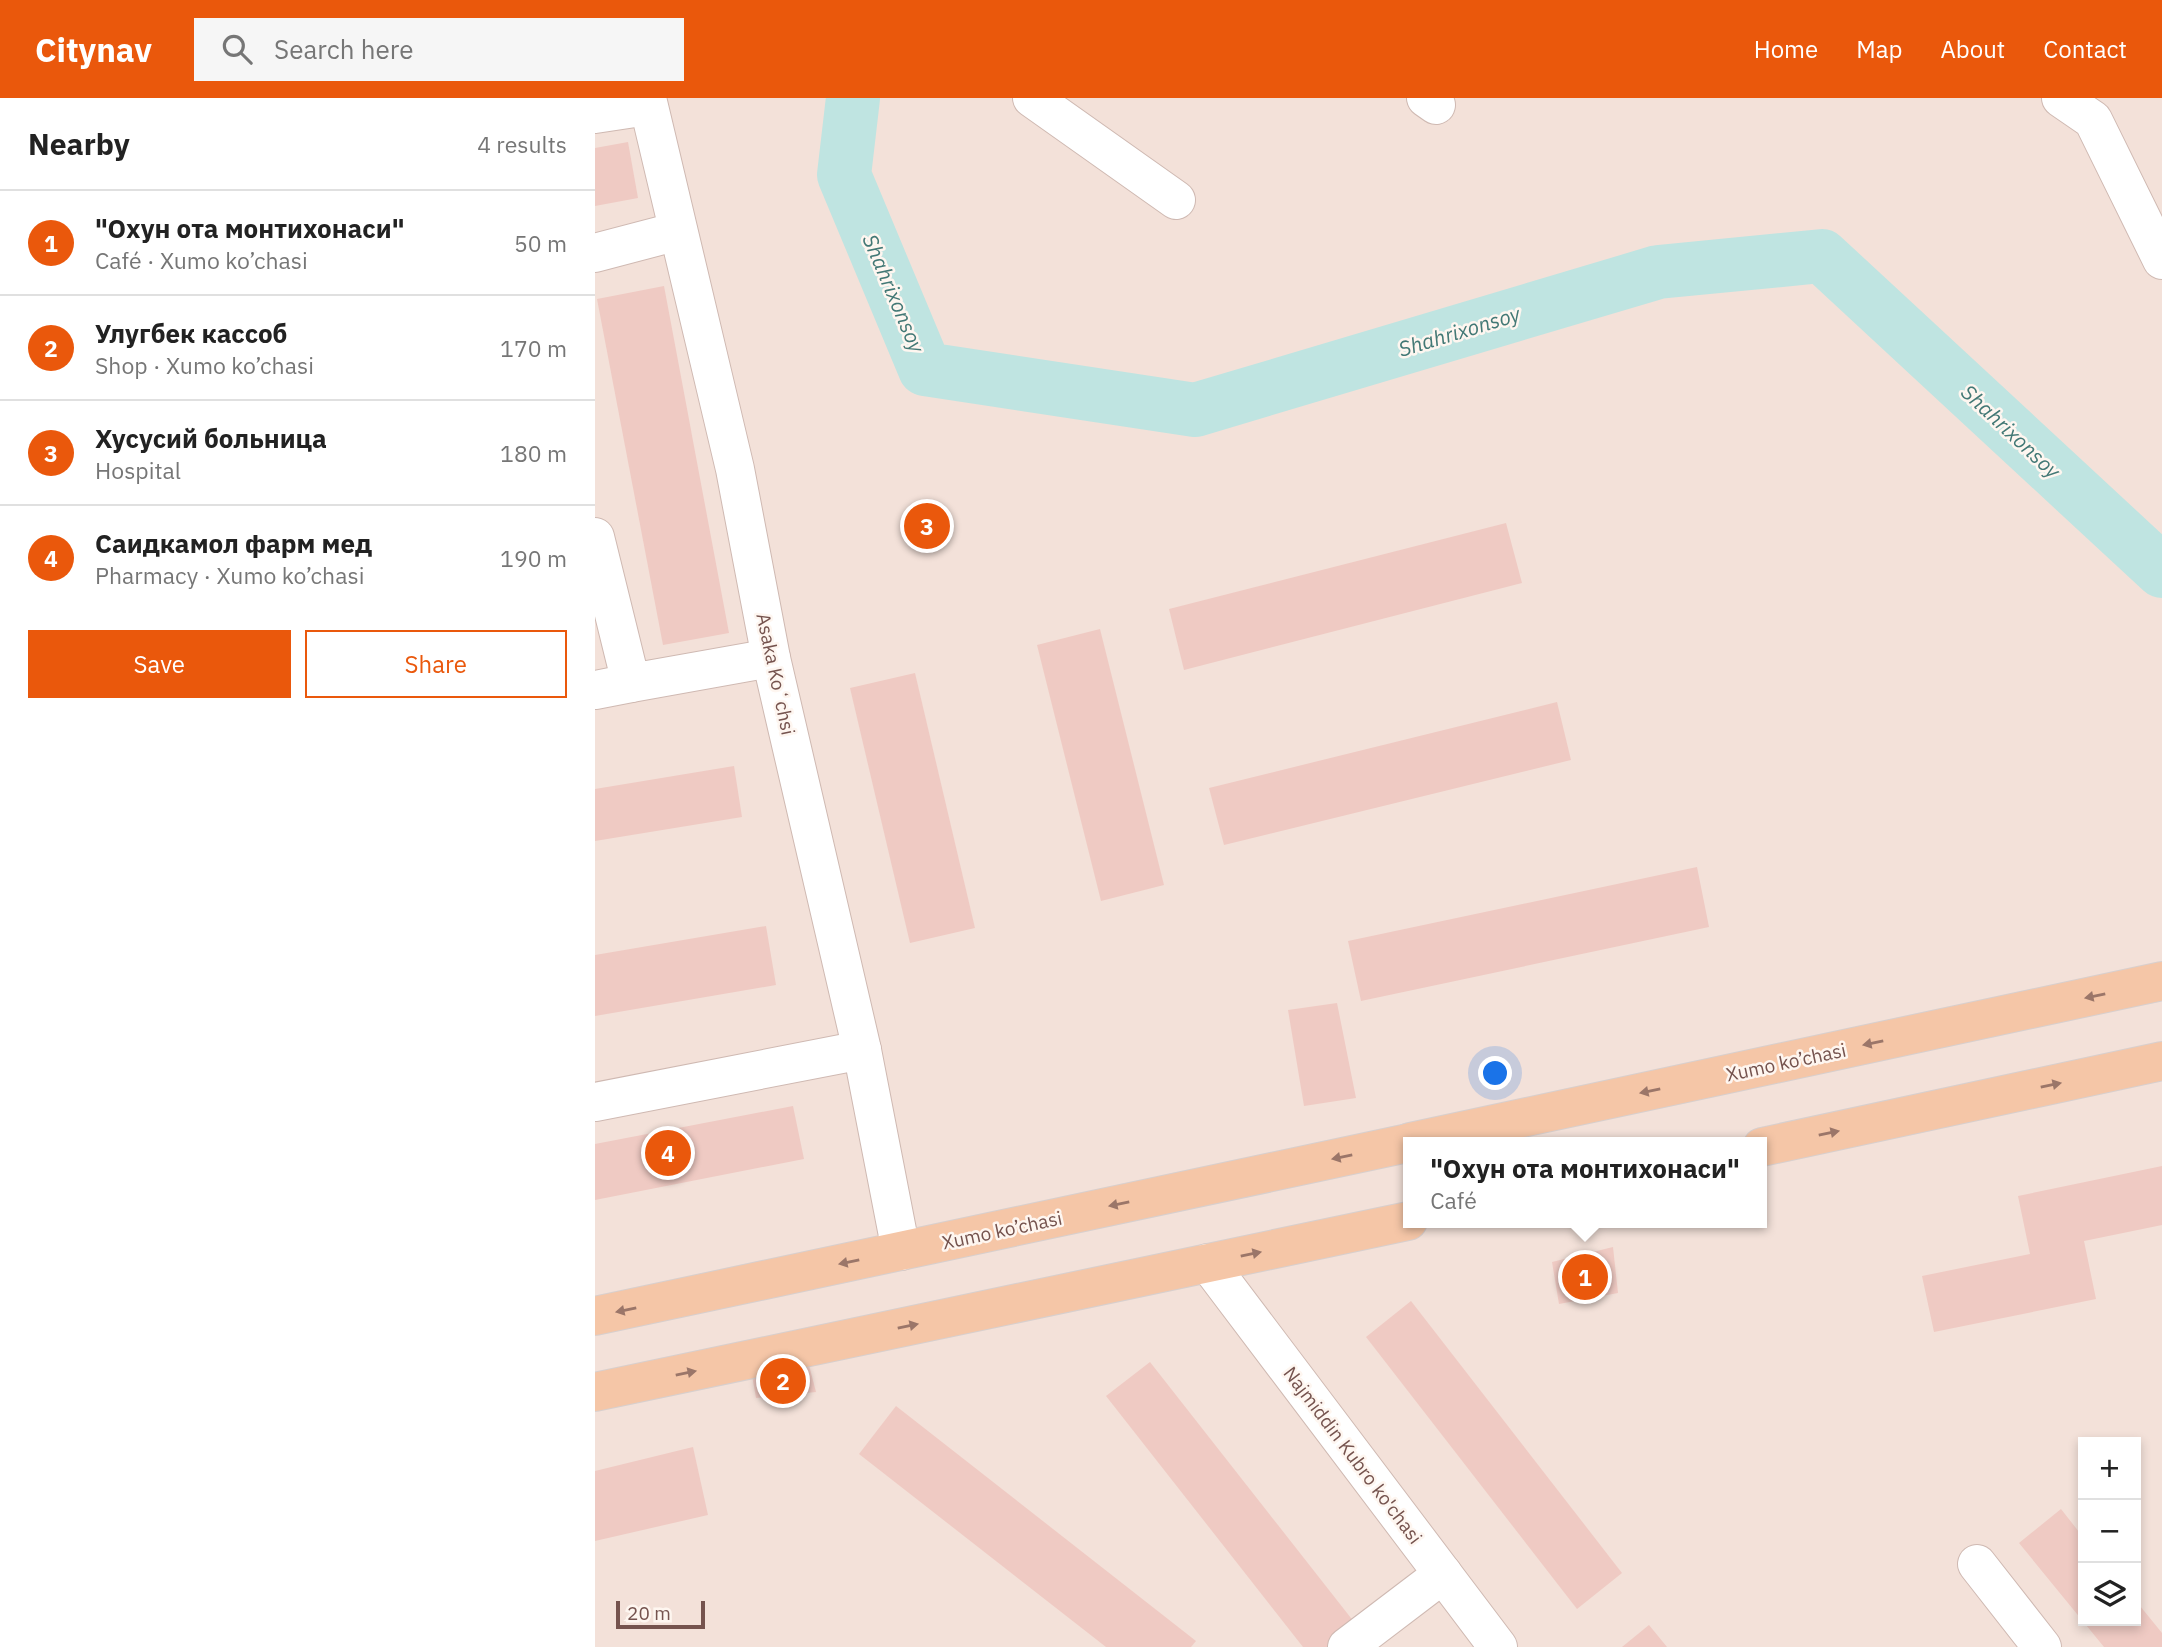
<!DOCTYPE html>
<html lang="en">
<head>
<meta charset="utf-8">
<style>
	:root { --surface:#fff; --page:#f6f6f6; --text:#222; --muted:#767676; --line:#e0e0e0; --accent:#ea580c }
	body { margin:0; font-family:"IBM Plex Sans",sans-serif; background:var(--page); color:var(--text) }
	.controls { position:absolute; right:21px; bottom:21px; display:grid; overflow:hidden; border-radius:0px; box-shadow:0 4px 10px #0003 }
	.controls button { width:63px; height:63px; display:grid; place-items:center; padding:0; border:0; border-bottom:2px solid var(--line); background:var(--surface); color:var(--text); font:35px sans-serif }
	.scale { position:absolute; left:21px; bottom:18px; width:89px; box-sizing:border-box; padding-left:7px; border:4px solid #75534e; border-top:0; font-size:19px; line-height:24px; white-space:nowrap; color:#75534e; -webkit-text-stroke:5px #fef6f0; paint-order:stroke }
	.you { position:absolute; left:901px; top:976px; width:24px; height:24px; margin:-18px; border:5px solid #fff; border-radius:50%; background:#1a73e8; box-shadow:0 0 0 10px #1a73e833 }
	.badge { display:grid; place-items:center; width:46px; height:46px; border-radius:50%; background:var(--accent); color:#fff; font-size:23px; font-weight:700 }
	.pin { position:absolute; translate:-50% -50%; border:4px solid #fff; box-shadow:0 2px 7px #0006 }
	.popup { position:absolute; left:808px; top:1039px; width:364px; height:91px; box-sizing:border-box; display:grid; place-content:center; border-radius:0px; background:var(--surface); filter:drop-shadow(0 2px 5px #0005); font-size:23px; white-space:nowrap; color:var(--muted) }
	.popup b { font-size:26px; color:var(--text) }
	.popup::after { content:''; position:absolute; left:50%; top:100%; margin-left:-14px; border:14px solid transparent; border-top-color:var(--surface) }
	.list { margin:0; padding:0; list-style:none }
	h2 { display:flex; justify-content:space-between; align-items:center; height:91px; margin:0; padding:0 28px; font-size:30px }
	h2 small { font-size:23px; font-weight:400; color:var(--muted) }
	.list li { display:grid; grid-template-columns:46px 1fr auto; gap:21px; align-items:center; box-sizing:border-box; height:105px; padding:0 28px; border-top:2px solid var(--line) }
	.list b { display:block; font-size:26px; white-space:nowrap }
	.list p { margin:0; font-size:23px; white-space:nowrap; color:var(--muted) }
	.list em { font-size:23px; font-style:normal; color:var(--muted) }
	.actions { display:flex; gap:14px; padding:21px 28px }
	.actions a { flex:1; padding:16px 0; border:2px solid var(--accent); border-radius:0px; text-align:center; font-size:24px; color:var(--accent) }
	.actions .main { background:var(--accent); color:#fff }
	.icon { flex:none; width:38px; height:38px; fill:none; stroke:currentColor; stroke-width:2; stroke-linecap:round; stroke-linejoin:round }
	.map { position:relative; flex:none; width:1567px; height:1549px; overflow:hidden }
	header { display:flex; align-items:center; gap:42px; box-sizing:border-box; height:98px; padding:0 35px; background:var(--accent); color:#fff }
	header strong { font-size:33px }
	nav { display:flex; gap:38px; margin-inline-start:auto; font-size:24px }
	.search { width:490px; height:63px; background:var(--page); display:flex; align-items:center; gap:18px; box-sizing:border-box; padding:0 24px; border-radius:0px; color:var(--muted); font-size:26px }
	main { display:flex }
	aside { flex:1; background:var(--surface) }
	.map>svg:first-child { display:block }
</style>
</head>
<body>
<header>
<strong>Citynav</strong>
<div class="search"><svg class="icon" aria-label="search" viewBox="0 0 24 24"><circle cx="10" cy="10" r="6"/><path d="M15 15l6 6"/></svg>Search here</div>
<nav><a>Home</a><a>Map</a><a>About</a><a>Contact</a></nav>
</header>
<main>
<aside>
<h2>Nearby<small>4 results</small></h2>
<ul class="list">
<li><span class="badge">1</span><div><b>&quot;Охун ота монтихонаси&quot;</b><p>Café · Xumo ko’chasi</p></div><em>50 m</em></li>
<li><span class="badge">2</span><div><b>Улугбек кассоб</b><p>Shop · Xumo ko’chasi</p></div><em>170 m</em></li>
<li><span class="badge">3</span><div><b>Хусусий больница</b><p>Hospital</p></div><em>180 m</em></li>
<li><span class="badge">4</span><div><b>Саидкамол фарм мед</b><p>Pharmacy · Xumo ko’chasi</p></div><em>190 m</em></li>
</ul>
<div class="actions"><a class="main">Save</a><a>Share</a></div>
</aside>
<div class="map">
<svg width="1567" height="1549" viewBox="0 0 1567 1549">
	<rect width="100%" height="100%" fill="#fbf1ea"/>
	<!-- residential -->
	<path fill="#f3e1d9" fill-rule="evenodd" d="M 0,0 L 1567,0 L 1567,1549 L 0,1549 ZM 813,1044 L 1167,1044 L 1167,1125 L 813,1125 ZM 1488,1344 L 1541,1344 L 1541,1523 L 1488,1523 Z"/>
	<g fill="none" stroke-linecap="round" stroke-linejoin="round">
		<!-- river -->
		<polyline stroke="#bfe4e1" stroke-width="54" points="258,0 249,77 330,271 600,312 1063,174 1227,158 1567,473"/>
	</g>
	<!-- building -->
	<g fill="#efcac3">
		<polygon points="33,44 43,100 0,108 0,50"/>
		<polygon points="69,188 134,535 68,547 2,201"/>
		<polygon points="911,425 927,485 589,572 574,511"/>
		<polygon points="505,531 569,787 506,803 442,547"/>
		<polygon points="320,575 380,830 315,845 255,590"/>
		<polygon points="962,604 976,662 629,747 614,690"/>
		<polygon points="139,668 147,719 0,743 0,691"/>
		<polygon points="1102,769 1114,829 766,903 753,843"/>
		<polygon points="171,828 181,887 0,918 0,857"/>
		<polygon points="742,905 761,1000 709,1008 693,912"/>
		<polygon points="198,1008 209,1061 0,1102 0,1046"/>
		<polygon points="1567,1068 1567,1127 1489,1143 1501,1201 1339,1234 1327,1178 1435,1156 1423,1098"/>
		<polygon points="1018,1149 1023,1195 964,1206 957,1164"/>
		<polygon points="816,1203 1027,1475 982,1511 771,1239"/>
		<polygon points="555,1264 763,1529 738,1549 708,1549 511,1298"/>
		<polygon points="214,1267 221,1294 161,1300 156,1272"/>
		<polygon points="301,1308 601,1543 596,1549 511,1549 264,1356"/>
		<polygon points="98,1349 113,1417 0,1443 0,1373"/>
		<polygon points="1466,1411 1488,1439 1488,1523 1541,1523 1541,1503 1567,1535 1567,1549 1509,1549 1424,1445"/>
		<polygon points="1054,1527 1072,1549 1027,1549"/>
	</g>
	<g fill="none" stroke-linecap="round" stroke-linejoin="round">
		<defs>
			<g id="minor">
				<polyline points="52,0 140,371 176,560 267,952 306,1153"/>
				<polyline points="437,0 581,102"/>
				<polyline points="831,0 841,7"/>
				<polyline points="1466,0 1498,22 1567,162"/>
				<polyline points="0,16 53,8"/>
				<polyline points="0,155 83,133"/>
				<polyline points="0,439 36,585 176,560"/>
				<polyline points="0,592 36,585"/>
				<polyline points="0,1004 267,952"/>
				<polyline points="613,1165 903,1549"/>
				<polyline points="1382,1466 1447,1549"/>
				<polyline points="752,1549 848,1476"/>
			</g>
			<g id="major">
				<polyline points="815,1044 1567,883"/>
				<polyline points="1167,1049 1567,963"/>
				<polyline points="0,1218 813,1045"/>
				<polyline points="0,1294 813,1123"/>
			</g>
		</defs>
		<!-- minor casing -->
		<use href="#minor" stroke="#cfb9b2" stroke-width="40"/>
		<!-- major casing -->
		<use href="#major" stroke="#d8cfcd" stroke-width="40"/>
		<!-- minor -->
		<use href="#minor" stroke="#fff" stroke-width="38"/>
		<!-- major -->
		<use href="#major" stroke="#f5c6a7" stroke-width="38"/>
	</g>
	<!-- one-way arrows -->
	<defs><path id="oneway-solid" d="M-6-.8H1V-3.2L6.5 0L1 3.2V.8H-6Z" transform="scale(1.75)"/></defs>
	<g fill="#9b7669">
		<use href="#oneway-solid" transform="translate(1500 898) rotate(168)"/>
		<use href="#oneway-solid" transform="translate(1278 945) rotate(168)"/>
		<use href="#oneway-solid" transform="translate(1456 987) rotate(-12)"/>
		<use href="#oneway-solid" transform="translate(1055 993) rotate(168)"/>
		<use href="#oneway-solid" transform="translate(1234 1035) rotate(-12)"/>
		<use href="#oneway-solid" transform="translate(747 1059) rotate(168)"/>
		<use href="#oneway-solid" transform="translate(524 1106) rotate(168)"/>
		<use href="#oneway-solid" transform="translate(656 1156) rotate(-12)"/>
		<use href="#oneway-solid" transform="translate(254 1164) rotate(168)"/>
		<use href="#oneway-solid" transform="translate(31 1212) rotate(168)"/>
		<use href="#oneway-solid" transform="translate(313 1228) rotate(-12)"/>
		<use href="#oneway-solid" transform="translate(91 1275) rotate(-12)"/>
	</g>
	<g text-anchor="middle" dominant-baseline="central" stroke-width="5" stroke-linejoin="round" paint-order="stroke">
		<!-- street labels -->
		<g font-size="19" fill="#75534e" stroke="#fef6f0">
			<text transform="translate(181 576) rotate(78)">Asaka Koʻchsi</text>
			<text transform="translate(1191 964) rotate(-12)">Xumo ko’chasi</text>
			<text transform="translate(407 1132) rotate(-12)">Xumo ko’chasi</text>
			<text transform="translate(758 1357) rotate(53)">Najmiddin Kubro ko'chasi</text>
		</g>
		<!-- water labels -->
		<g font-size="21" font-style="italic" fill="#427875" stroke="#fef6f0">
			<text transform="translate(299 195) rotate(67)">Shahrixonsoy</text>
			<text transform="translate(864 233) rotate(-17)">Shahrixonsoy</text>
			<text transform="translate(1416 333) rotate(43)">Shahrixonsoy</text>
		</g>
	</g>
</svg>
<div class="controls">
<button>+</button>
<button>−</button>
<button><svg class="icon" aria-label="layers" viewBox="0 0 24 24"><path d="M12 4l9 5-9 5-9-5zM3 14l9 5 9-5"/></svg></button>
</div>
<div class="scale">20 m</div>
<div class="you"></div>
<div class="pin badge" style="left:990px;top:1179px">1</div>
<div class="popup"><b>&quot;Охун ота монтихонаси&quot;</b>Café</div>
<div class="pin badge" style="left:188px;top:1283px">2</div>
<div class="pin badge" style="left:332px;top:428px">3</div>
<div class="pin badge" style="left:73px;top:1055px">4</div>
</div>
</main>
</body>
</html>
